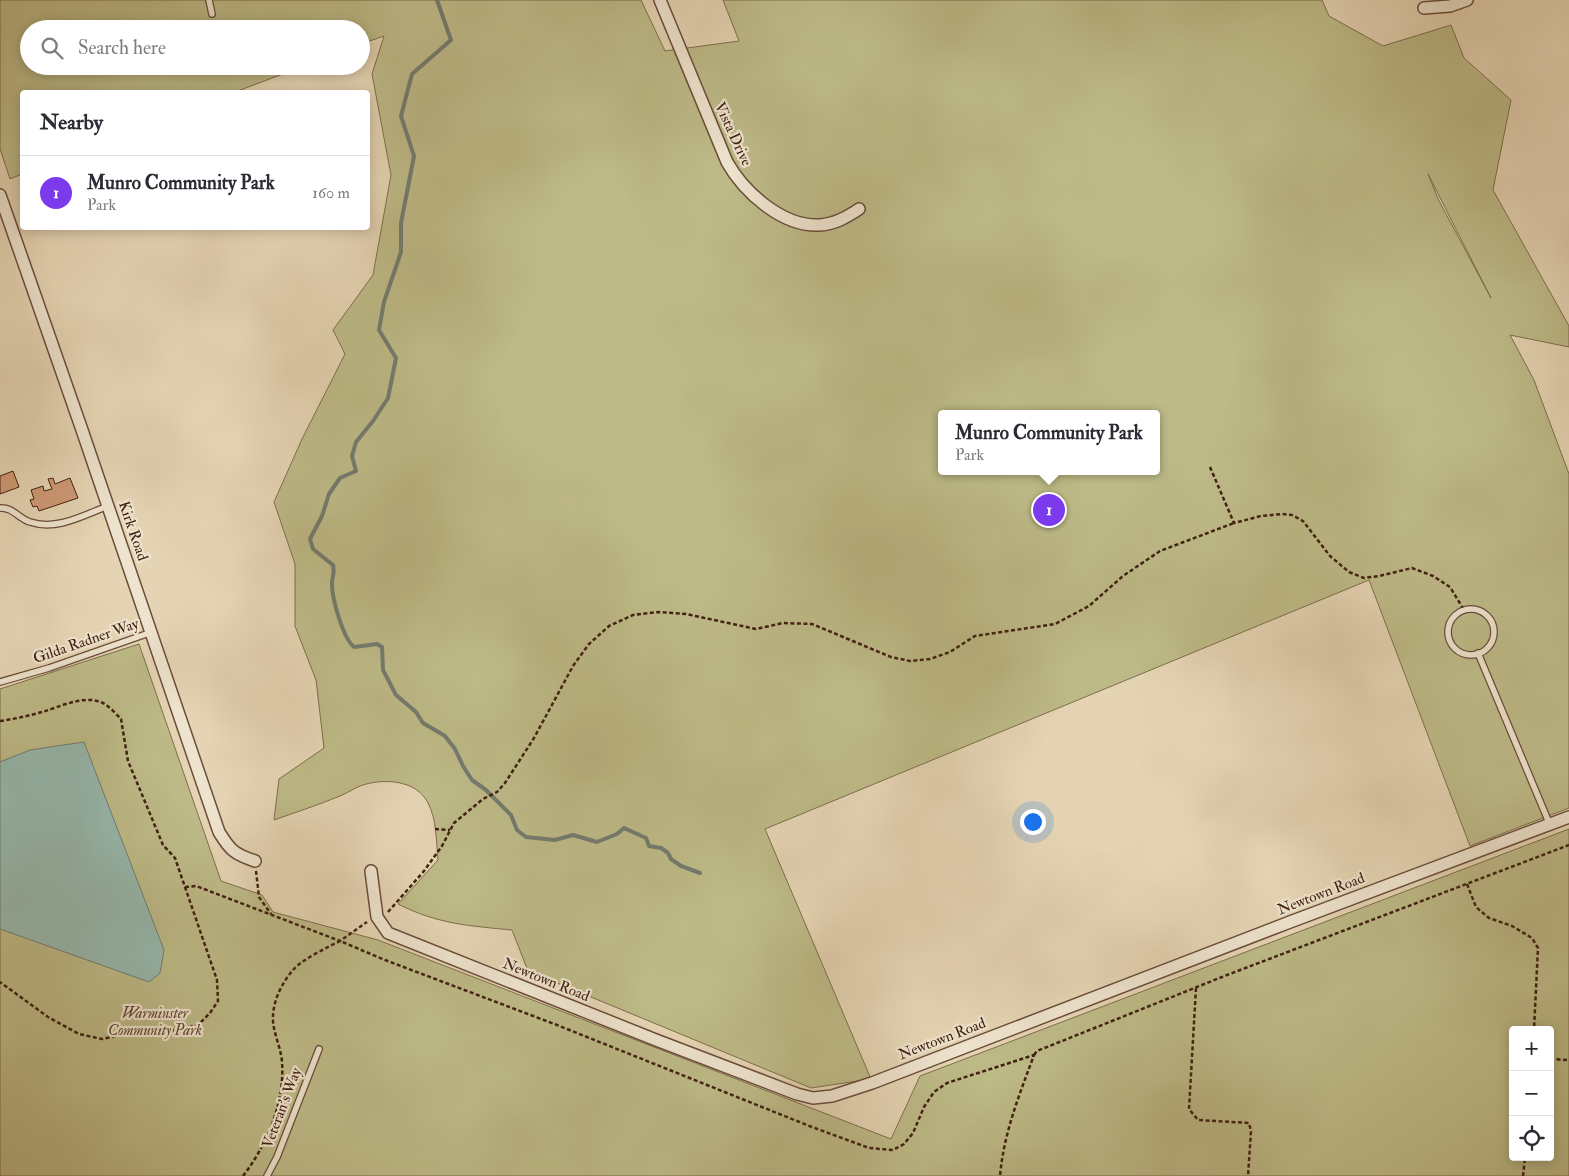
<!DOCTYPE html>
<html lang="en">
<head>
<meta charset="utf-8">
<style>
	:root { --surface:#fff; --page:#f7f7f7; --text:#2b2b33; --muted:#7c7c81; --line:#e1e1e2; --accent:#7c3aed }
	body { margin:0; font-family:"IM FELL Double Pica",serif; background:var(--page); color:var(--text) }
	.controls { position:absolute; right:15px; bottom:15px; display:grid; overflow:hidden; border-radius:5px; box-shadow:0 2px 12px #0003 }
	.controls button { width:45px; height:45px; display:grid; place-items:center; padding:0; border:0; border-bottom:1px solid var(--line); background:var(--surface); color:var(--text); font:25px sans-serif }
	.you { position:absolute; left:1032px; top:821px; width:18px; height:18px; margin:-12px; border:4px solid #fff; border-radius:50%; background:#1a73e8; box-shadow:0 0 0 8px #1a73e833 }
	.badge { display:grid; place-items:center; width:32px; height:32px; border-radius:50%; background:var(--accent); color:#fff; font-size:16px; font-weight:700 }
	.pin { position:absolute; translate:-50% -50%; border:2px solid #fff; box-shadow:0 1px 5px #0006 }
	.popup { position:absolute; left:938px; top:410px; width:222px; height:65px; box-sizing:border-box; display:grid; place-content:center; border-radius:5px; background:var(--surface); filter:drop-shadow(0 1px 4px #0005); font-size:16px; white-space:nowrap; color:var(--muted) }
	.popup b { font-size:19px; color:var(--text) }
	.popup::after { content:''; position:absolute; left:50%; top:100%; margin-left:-10px; border:10px solid transparent; border-top-color:var(--surface) }
	.list { margin:0; padding:0; list-style:none }
	h2 { display:flex; justify-content:space-between; align-items:center; height:65px; margin:0; padding:0 20px; font-size:21px }
	h2 small { font-size:16px; font-weight:400; color:var(--muted) }
	.list li { display:grid; grid-template-columns:32px 1fr auto; gap:15px; align-items:center; box-sizing:border-box; height:75px; padding:0 20px; border-top:1px solid var(--line) }
	.list b { display:block; font-size:19px; white-space:nowrap }
	.list p { margin:0; font-size:16px; white-space:nowrap; color:var(--muted) }
	.list em { font-size:16px; font-style:normal; color:var(--muted) }
	.icon { flex:none; width:28px; height:28px; fill:none; stroke:currentColor; stroke-width:2; stroke-linecap:round; stroke-linejoin:round }
	.map { position:relative; flex:none; width:1569px; height:1176px; overflow:hidden }
	.search { position:absolute; background:var(--surface); box-shadow:0 2px 12px #0003; left:20px; top:20px; width:350px; height:55px; display:flex; align-items:center; gap:12px; box-sizing:border-box; padding:0 18px; border-radius:28px; color:var(--muted); font-size:19px }
	.panel { position:absolute; background:var(--surface); box-shadow:0 2px 12px #0003; left:20px; top:90px; width:350px; height:140px; border-radius:5px }
	.map>svg:first-child { display:block }
</style>
</head>
<body>
<div class="map">
<svg width="1569" height="1176" viewBox="0 0 1569 1176">
	<rect width="100%" height="100%" fill="#e5d4b3"/>
	<filter id="stains"><feTurbulence type="fractalNoise" baseFrequency=".004" numOctaves="4"/><feColorMatrix values="0 0 0 0 .2 0 0 0 0 .09 0 0 0 0 .02 0 0 0 .5 -.17"/></filter>
	<radialGradient id="worn" r=".72"><stop offset=".6" stop-color="#630" stop-opacity="0"/><stop offset="1" stop-color="#630" stop-opacity=".3"/></radialGradient>
	<!-- green -->
	<g fill="#bdba87" stroke="#7f6d4c" fill-rule="evenodd">
		<path d="M 0,0 L 641,0 L 665,51 L 739,41 L 723,0 L 1322,0 L 1329,16 L 1383,46 L 1451,25 L 1464,58 L 1511,100 L 1493,190 L 1569,326 L 1569,347 L 1510,335 L 1534,380 L 1569,474 L 1569,808 L 1470,846 L 1369,580 L 765,829 L 871,1079 L 811,1088 L 528,971 L 512,930 C 470,926 437,924 398,904 L 438,860 C 436,841 437,820 428,803 C 416,779 382,778 360,786 C 351,790 344,795 335,798 C 315,806 294,813 274,820 L 279,779 L 324,748 L 316,680 L 295,626 L 295,564 L 274,502 L 302,439 L 345,354 L 333,330 L 373,275 L 391,175 L 372,74 L 384,36 L 361,44 L 361,29 L 29,29 L 29,66 L 304,66 L 235,92 L 22,92 L 22,174 L 10,179 L 0,149 ZM 1428,174 L 1491,298 L 1438,199 ZM 942,414 L 1156,414 L 1156,471 L 942,471 Z"/>
		<path d="M 139,644 L 221,881 L 262,895 L 273,912 L 378,940 L 891,1139 L 920,1076 L 1569,829 L 1569,1176 L 0,1176 L 0,689 ZM 1513,1030 L 1550,1030 L 1550,1157 L 1513,1157 Z"/>
	</g>
	<!-- water -->
	<polygon fill="#96b8ad" stroke="#747b6f" points="84,742 164,950 160,973 149,982 0,929 0,762 30,750"/>
	<g fill="none" stroke-linecap="round" stroke-linejoin="round">
		<!-- stream -->
		<path stroke="#747b6f" stroke-width="4" d="M 437,0 L 451,40 L 412,74 L 401,116 L 414,156 L 401,223 L 401,252 L 384,302 L 379,330 L 396,358 L 388,398 L 373,421 L 356,442 L 352,456 L 356,471 L 340,478 L 329,494 L 322,516 L 310,539 L 313,549 L 333,565 C 335,575 332,576 332,584 C 332,599 343,638 354,647 L 377,644 L 382,647 L 383,670 L 396,695 L 416,712 L 423,723 L 445,736 L 455,749 L 463,766 L 472,780 L 486,790 L 511,815 L 517,830 L 526,837 L 555,840 L 573,835 L 597,842 L 617,834 L 624,828 L 646,838 L 649,846 L 661,848 L 668,853 L 671,859 L 681,866 L 700,873"/>
	</g>
	<!-- building -->
	<g fill="#ce9975" stroke="#412011">
		<polygon points="13,471 19,487 0,494 0,476"/>
		<polygon points="53,478 55,484 70,478 78,498 39,511 37,506 33,507 30,500 34,499 31,490 43,486 44,491 52,489 48,479"/>
	</g>
	<g fill="none" stroke-linecap="round" stroke-linejoin="round">
		<defs>
			<g id="service">
				<polyline points="209,0 212,14"/>
				<path d="M 0,508 C 13,507 19,519 30,522 C 57,531 84,515 108,506"/>
				<circle cx="1471" cy="632" r="23"/>
				<polyline points="1478,653 1550,825"/>
				<polyline points="0,682 49,668 152,632"/>
				<polyline points="267,1176 277,1157 319,1049"/>
			</g>
			<g id="minor">
				<path d="M 660,0 L 727,162 C 744,192 782,227 820,225 C 835,224 847,217 859,209"/>
				<polyline points="1424,8 1450,6 1467,0"/>
				<path d="M 0,195 L 82,430 L 219,832 C 230,850 234,854 255,861"/>
				<polyline points="371,871 377,917 388,933 656,1040 797,1094 813,1098 832,1096 872,1083 1290,922 1569,817"/>
			</g>
		</defs>
		<!-- service casing -->
		<use href="#service" stroke="#6a4d3a" stroke-width="8"/>
		<!-- minor casing -->
		<use href="#minor" stroke="#6a4d3a" stroke-width="14"/>
		<!-- path -->
		<g stroke="#412011" stroke-width="2.5" stroke-dasharray="4 2.5" stroke-linecap="butt">
			<polyline points="1210,467 1234,523 1261,516 1282,514 1292,515 1303,521 1330,556 1349,572 1364,578 1379,576 1412,568 1433,576 1450,587 1464,610"/>
			<path d="M 0,721 C 14,719 28,716 42,712 C 60,707 84,694 103,703 C 109,706 116,714 121,719 L 128,761 L 163,845 L 175,858 L 217,980 L 218,1001 L 210,1013 L 199,1024 L 184,1029 L 122,1035 L 102,1039 L 79,1034 L 48,1017 L 0,982"/>
			<polyline points="435,829 450,830"/>
			<polyline points="256,871 259,897 271,914"/>
			<polyline points="1467,884 1476,907 1489,918 1512,926 1532,938 1538,948 1534,1030"/>
			<polyline points="185,887 196,886 340,941 367,922"/>
			<polyline points="388,912 424,871 442,846 454,823 483,799 497,792 505,783 534,738 573,666 589,644 609,626 633,615 658,612 686,614 756,629 783,623 812,624 891,657 910,661 930,659 950,652 975,636 1055,624 1089,606 1123,576 1160,551 1234,523"/>
			<polyline points="1196,988 1189,1109 1198,1120 1249,1123 1251,1131 1248,1176"/>
			<polyline points="1034,1055 1037,1051 1227,975 1569,845"/>
			<polyline points="1550,1059 1569,1060"/>
			<path d="M 243,1176 C 267,1145 285,1102 282,1062 C 281,1048 274,1035 273,1021 C 272,1002 282,982 294,969 C 303,959 328,947 340,941 L 385,960 L 557,1025 L 812,1127 L 869,1148 L 893,1150 L 904,1144 L 913,1133 L 924,1107 L 934,1092 L 947,1083 L 1034,1055 C 1019,1096 1004,1132 1000,1176"/>
			<polyline points="1523,1176 1525,1157"/>
		</g>
		<!-- service -->
		<use href="#service" stroke="#eee3ce" stroke-width="5.5"/>
		<!-- minor -->
		<use href="#minor" stroke="#eee3ce" stroke-width="11"/>
	</g>
	<g text-anchor="middle" dominant-baseline="central" stroke-width="4.5" stroke-linejoin="round" paint-order="stroke">
		<!-- street labels -->
		<g font-size="15" fill="#412011" stroke="#eee3ce">
			<text transform="translate(733 134) rotate(65)">Vista Drive</text>
			<text transform="translate(133 531) rotate(71)">Kirk Road</text>
			<text transform="translate(86 641) rotate(-19)">Gilda Radner Way</text>
			<text transform="translate(1321 894) rotate(-21)">Newtown Road</text>
			<text transform="translate(546 980) rotate(22)">Newtown Road</text>
			<text transform="translate(942 1039) rotate(-21)">Newtown Road</text>
			<text transform="translate(282 1108) rotate(-69)">Veteran's Way</text>
		</g>
		<!-- park labels -->
		<g font-size="15" font-style="italic" fill="#60462e" stroke="#eee3ce">
			<text x="155" y="1013">Warminster<tspan x="155" dy="17">Community Park</tspan></text>
		</g>
	</g>
	<rect width="100%" height="100%" filter="url(#stains)"/>
	<rect width="100%" height="100%" fill="url(#worn)"/>
</svg>
<div class="controls">
<button>+</button>
<button>−</button>
<button><svg class="icon" aria-label="locate" viewBox="0 0 24 24"><circle cx="12" cy="12" r="6"/><path d="M12 2v4M12 18v4M2 12h4M18 12h4"/></svg></button>
</div>
<div class="you"></div>
<div class="pin badge" style="left:1049px;top:510px">1</div>
<div class="popup"><b>Munro Community Park</b>Park</div>
<div class="search"><svg class="icon" aria-label="search" viewBox="0 0 24 24"><circle cx="10" cy="10" r="6"/><path d="M15 15l6 6"/></svg>Search here</div>
<section class="panel">
<h2>Nearby<small></small></h2>
<ul class="list">
<li><span class="badge">1</span><div><b>Munro Community Park</b><p>Park</p></div><em>160 m</em></li>
</ul>
</section>
</div>
</body>
</html>
